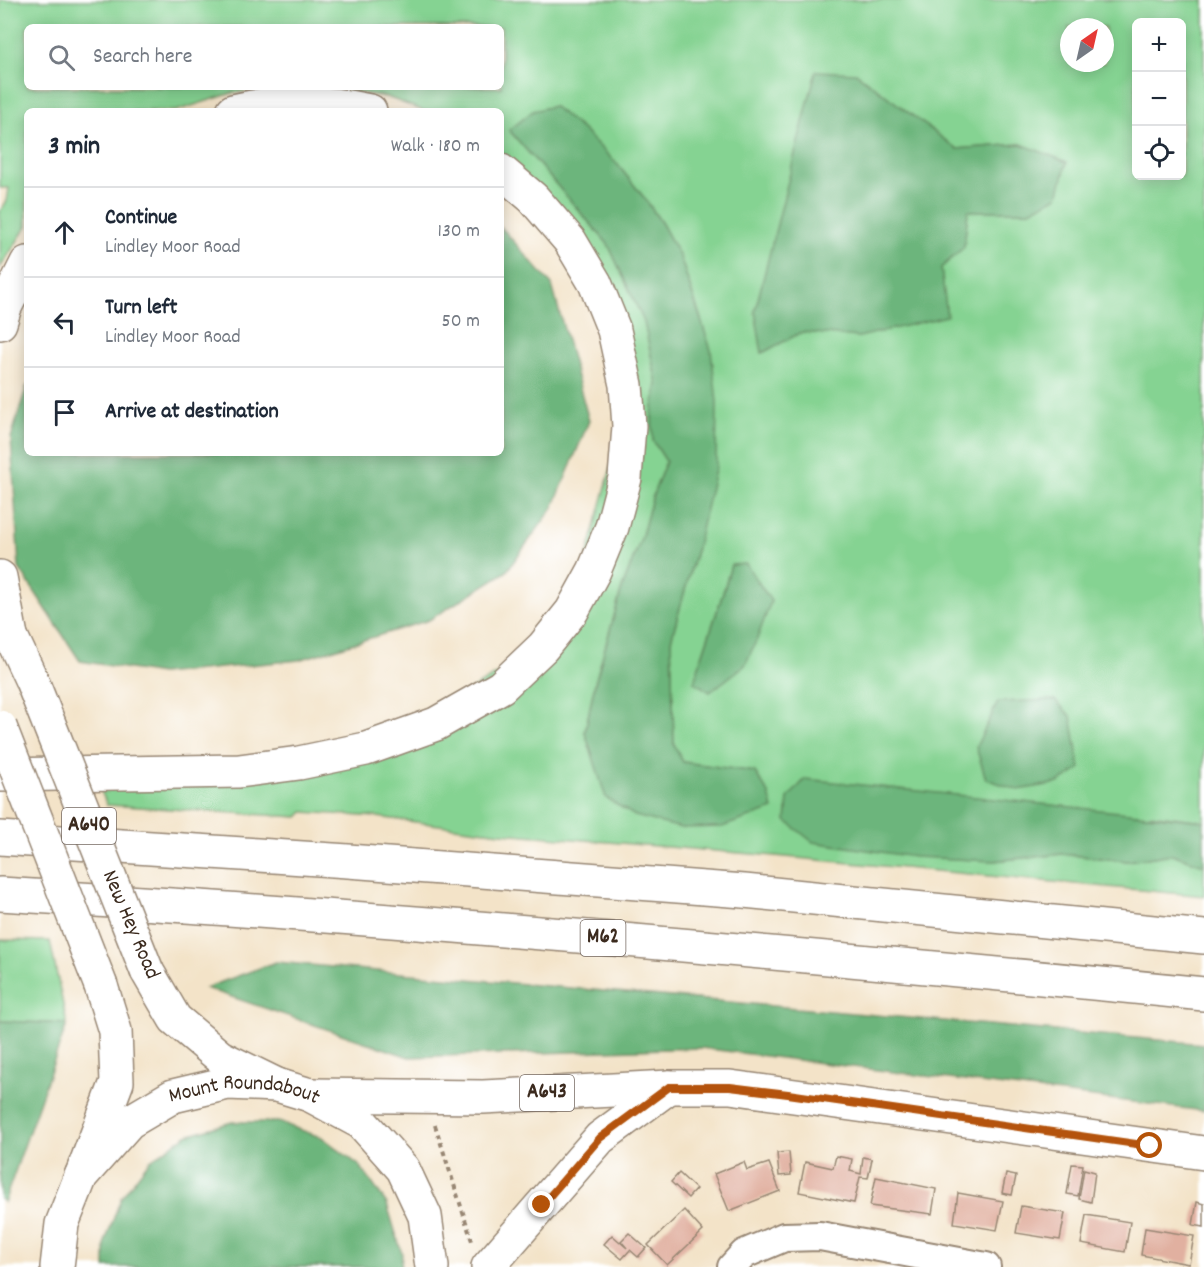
<!DOCTYPE html>
<html lang="en">
<head>
<meta charset="utf-8">
<style>
	:root { --surface:#fff; --page:#f6f6f7; --text:#1f2937; --muted:#747a83; --line:#e0e1e3 }
	body { margin:0; font-family:Dekko,sans-serif; background:var(--page); color:var(--text) }
	.controls { position:absolute; right:18px; top:18px; display:grid; overflow:hidden; border-radius:9px; box-shadow:0 3px 15px #0003 }
	.controls button { width:54px; height:54px; display:grid; place-items:center; padding:0; border:0; border-bottom:2px solid var(--line); background:var(--surface); color:var(--text); font:30px sans-serif }
	.compass { position:absolute; left:1060px; top:18px; width:54px; height:54px; border-radius:50%; background:var(--surface); box-shadow:0 3px 15px #0003; rotate:34deg }
	.stop { position:absolute; width:18px; height:18px; margin:-14px; border:4px solid #b45309; border-radius:50%; background:#fff }
	.stop.end { background:#b45309; border-color:#fff; box-shadow:0 2px 6px #0008 }
	.list { margin:0; padding:0; list-style:none }
	h2 { display:flex; justify-content:space-between; align-items:center; height:78px; margin:0; padding:0 24px; font-size:26px }
	h2 small { font-size:20px; font-weight:400; color:var(--muted) }
	.list li { display:grid; grid-template-columns:39px 1fr auto; gap:18px; align-items:center; box-sizing:border-box; height:90px; padding:0 24px; border-top:2px solid var(--line) }
	.list b { display:block; font-size:22px; white-space:nowrap }
	.list p { margin:0; font-size:20px; white-space:nowrap; color:var(--muted) }
	.list em { font-size:20px; font-style:normal; color:var(--muted) }
	.icon { flex:none; width:33px; height:33px; fill:none; stroke:currentColor; stroke-width:2; stroke-linecap:round; stroke-linejoin:round }
	.map { position:relative; flex:none; width:1204px; height:1267px; overflow:hidden }
	.search { position:absolute; background:var(--surface); box-shadow:0 3px 15px #0003; left:24px; top:24px; width:480px; height:66px; display:flex; align-items:center; gap:15px; box-sizing:border-box; padding:0 21px; border-radius:9px; color:var(--muted); font-size:22px }
	.panel { position:absolute; background:var(--surface); box-shadow:0 3px 15px #0003; left:24px; top:108px; width:480px; height:348px; border-radius:9px }
	.map>svg:first-child { display:block }
</style>
</head>
<body>
<div class="map">
<svg width="1204" height="1267" viewBox="0 0 1204 1267">
	<rect width="100%" height="100%" fill="#fff"/>
	<filter id="ink" filterUnits="userSpaceOnUse"><feTurbulence type="fractalNoise" baseFrequency=".0167" numOctaves="2"/><feDisplacementMap in="SourceGraphic" scale="12" xChannelSelector="R" yChannelSelector="G"/><feConvolveMatrix kernelMatrix="1 2 1 2 8 2 1 2 1" color-interpolation-filters="sRGB"/></filter>
	<filter id="wash" filterUnits="userSpaceOnUse"><feTurbulence type="fractalNoise" baseFrequency=".008" numOctaves="4" result="noise"/><feDisplacementMap in="SourceGraphic" scale="24" xChannelSelector="R" yChannelSelector="G"/><feGaussianBlur stdDeviation="1.35" result="paint"/><feColorMatrix in="noise" values="0 0 0 0 0 0 0 0 0 0 0 0 0 0 0 0 0 1.4 0 .05"/><feComposite in="paint" operator="in"/></filter>
	<g filter="url(#wash)">
		<rect width="100%" height="100%" fill="#f3e3c8"/>
		<!-- green -->
		<g fill="#85d392" stroke="#607e58" stroke-width="1.5" fill-rule="evenodd">
			<path d="M 0,0 L 1204,0 L 1204,821 L 1150,814 L 993,861 L 1062,854 L 1128,861 L 1172,854 L 1204,865 L 1204,896 L 775,856 L 501,833 L 377,817 L 303,812 L 298,817 L 107,805 L 98,784 L 334,769 L 566,634 L 636,375 L 505,155 L 501,153 L 501,111 L 424,111 L 387,97 L 323,87 L 501,87 L 501,27 L 27,27 L 27,87 L 277,87 L 232,93 L 176,111 L 27,111 L 27,226 L 0,268 L 0,211 L 7,201 L 9,188 L 0,188 ZM 1136,22 L 1182,22 L 1182,176 L 1136,176 ZM 1069,27 L 1105,27 L 1105,63 L 1069,63 ZM 856,73 L 957,149 L 1021,144 L 1030,211 L 968,211 L 964,247 L 859,336 L 802,332 ZM 553,106 L 583,130 L 617,164 L 646,200 L 662,224 L 680,257 L 701,319 L 697,547 L 671,640 L 674,745 L 683,762 L 755,772 L 593,757 L 585,732 L 595,683 L 622,588 L 641,539 L 653,495 L 666,461 L 653,441 L 652,415 L 657,384 L 644,321 L 608,244 L 509,130 ZM 731,565 L 757,639 L 694,682 C 706,642 721,604 731,565 Z"/>
			<polygon points="0,940 50,941 67,1024 0,1021"/>
		</g>
		<!-- forest -->
		<g fill="#6cb57c" stroke="#54704d" stroke-width="1.5">
			<polygon points="816,71 856,73 957,149 1021,144 1067,162 1058,196 1030,211 968,211 964,247 941,268 947,316 859,337 802,332 762,353 755,311"/>
			<polygon points="553,106 583,130 617,164 646,200 662,224 680,257 711,350 717,402 716,466 697,547 671,640 674,745 683,762 755,772 769,794 773,809 722,827 681,828 635,816 606,798 585,732 595,683 622,588 641,539 653,495 666,461 653,441 652,415 657,384 644,322 608,244 509,130 533,111"/>
			<polygon points="501,227 552,285 589,421 553,508 506,572 429,620 299,660 161,674 80,661 19,568 11,438 27,385 27,453 501,453"/>
			<path d="M 746,564 L 771,601 L 757,639 L 745,665 L 710,692 L 694,682 C 706,642 721,604 731,565 Z"/>
			<polygon points="1055,700 1071,716 1080,769 1058,783 1018,790 986,779 976,747 998,702"/>
			<polygon points="805,779 1204,821 1204,865 1172,854 1128,861 1062,854 993,861 915,857 813,842 786,821 788,798"/>
			<polygon points="276,962 1204,1044 1204,1111 701,1048 409,1057 205,988"/>
			<polygon points="0,1021 67,1024 4,1203 0,1199"/>
			<polygon points="232,1122 279,1122 323,1138 360,1166 387,1204 402,1254 401,1267 105,1267 105,1242 121,1198 149,1161 187,1135"/>
		</g>
		<g id="blocks">
			<!-- building -->
			<g fill="#e1b0a0">
				<polygon points="789,1152 791,1175 779,1176 777,1153"/>
				<polygon points="836,1156 852,1159 850,1171 861,1174 863,1157 872,1159 868,1178 860,1177 854,1203 799,1192 805,1162 833,1168"/>
				<polygon points="744,1162 747,1170 769,1163 780,1191 729,1211 714,1174"/>
				<polygon points="1072,1164 1083,1165 1078,1196 1067,1194"/>
				<polygon points="1084,1169 1095,1172 1091,1202 1079,1199"/>
				<polygon points="679,1173 696,1189 688,1198 671,1182"/>
				<polygon points="1006,1174 1016,1176 1012,1195 1002,1193"/>
				<polygon points="876,1177 936,1189 932,1214 870,1206"/>
				<polygon points="958,1193 1003,1201 997,1230 954,1223"/>
				<polygon points="1197,1202 1204,1204 1204,1227 1193,1225"/>
				<polygon points="1021,1206 1065,1213 1060,1240 1016,1233"/>
				<polygon points="684,1210 703,1231 667,1265 648,1245"/>
				<polygon points="1086,1215 1130,1222 1125,1252 1081,1244"/>
				<polygon points="1145,1228 1194,1236 1189,1264 1141,1255"/>
				<polygon points="629,1233 646,1248 638,1257 630,1250 622,1259 604,1244 612,1235 627,1248 621,1241"/>
			</g>
		</g>
	</g>
	<g filter="url(#ink)">
		<use href="#blocks" fill-opacity="0" stroke="#978673" stroke-width="1.5"/>
		<g fill="none" stroke-linecap="round" stroke-linejoin="round">
			<defs>
				<polyline id="minor" points="732,1267 744,1254 784,1237 820,1236 986,1267"/>
				<g id="primary">
					<polyline points="0,616 11,636 32,681"/>
					<polyline points="147,971 175,1019 220,1057 277,1085"/>
					<polyline points="310,1095 483,1097 669,1087 730,1087 1204,1153"/>
					<polyline points="82,1174 117,1082 115,1031 101,986"/>
					<polyline points="488,1267 600,1138 669,1087"/>
				</g>
				<g id="trunk">
					<path id="s1" d="M 57,1267 L 62,1224 L 81,1176 L 129,1122 L 173,1096 L 228,1083 L 277,1085 L 310,1095 L 362,1123 L 403,1169 L 425,1216 L 432,1267"/>
				</g>
				<g id="motorway">
					<path d="M 233,111 C 276,100 327,101 370,111"/>
					<polyline points="0,323 5,307 27,263"/>
					<polyline points="0,577 11,636"/>
					<polyline points="0,775 239,771 299,763 366,749 436,724 501,687 543,647 572,611 594,571 612,527 625,478 629,426 626,385 614,330 595,283 570,241 533,198 501,171"/>
					<polyline points="0,838 348,861 744,891 1204,937"/>
					<path d="M 0,894 C 402,918 803,954 1204,994"/>
				</g>
			</defs>
			<!-- minor casing -->
			<use href="#minor" stroke="#978673" stroke-width="32"/>
			<!-- primary casing -->
			<use href="#primary" stroke="#978673" stroke-width="36"/>
			<!-- trunk casing -->
			<use href="#trunk" stroke="#978673" stroke-width="36"/>
			<!-- motorway casing -->
			<use href="#motorway" stroke="#978673" stroke-width="36"/>
			<!-- path -->
			<polyline stroke="#978673" stroke-width="4" stroke-dasharray="4.5 4.5" stroke-linecap="butt" points="435,1125 472,1241"/>
			<!-- minor -->
			<use href="#minor" stroke="#fff" stroke-width="28"/>
			<!-- primary -->
			<use href="#primary" stroke="#fff" stroke-width="33"/>
			<!-- trunk -->
			<use href="#trunk" stroke="#fff" stroke-width="33"/>
			<!-- motorway -->
			<use href="#motorway" stroke="#fff" stroke-width="33"/>
			<defs>
				<g id="primary-bridge">
					<polyline points="32,681 147,971"/>
					<polyline points="0,727 101,986"/>
				</g>
			</defs>
			<!-- primary-bridge casing -->
			<use href="#primary-bridge" stroke="#978673" stroke-width="36" stroke-linecap="butt"/>
			<!-- primary-bridge -->
			<use href="#primary-bridge" stroke="#fff" stroke-width="33"/>
		</g>
	</g>
	<g fill="none" stroke-linecap="round" stroke-linejoin="round" filter="url(#ink)">
		<!-- route -->
		<polyline stroke="#b45309" stroke-width="8" points="542,1205 600,1138 669,1087 730,1087 788,1094 1150,1146"/>
	</g>
	<g text-anchor="middle" dominant-baseline="central" stroke-width="5" stroke-linejoin="round" paint-order="stroke">
		<!-- shield labels -->
		<g fill="#fff" stroke="#766a62" stroke-width="1.5">
			<rect x="62" y="808" width="54" height="36" rx="4.5"/>
			<rect x="580.5" y="920" width="45" height="36" rx="4.5"/>
			<rect x="520" y="1075" width="54" height="36" rx="4.5"/>
		</g>
		<g font-size="21" font-weight="bold" fill="#3b2a1e">
			<text x="89" y="826">A640</text>
			<text x="603" y="938">M62</text>
			<text x="547" y="1093">A643</text>
		</g>
		<!-- street labels -->
		<g font-size="22" fill="#3b2a1e" stroke="#fff">
			<text transform="translate(130 925) rotate(67)">New Hey Road</text>
			<text stroke="none"><textPath href="#s1" startOffset="291">Mount Roundabout</textPath></text>
		</g>
	</g>
</svg>
<div class="controls">
<button>+</button>
<button>−</button>
<button><svg class="icon" aria-label="locate" viewBox="0 0 24 24"><circle cx="12" cy="12" r="6"/><path d="M12 2v4M12 18v4M2 12h4M18 12h4"/></svg></button>
</div>
<svg class="compass" viewBox="-18 -18 36 36"><path d="M0-13l5 13h-10z" fill="#e53935"/><path d="M0 13l5-13h-10z" fill="#747a83"/></svg>
<div class="stop" style="left:1150px;top:1146px"></div>
<div class="stop end" style="left:542px;top:1205px"></div>
<div class="search"><svg class="icon" aria-label="search" viewBox="0 0 24 24"><circle cx="10" cy="10" r="6"/><path d="M15 15l6 6"/></svg>Search here</div>
<section class="panel">
<h2>3 min<small>Walk · 180 m</small></h2>
<ul class="list">
<li><svg class="icon" aria-label="ahead" viewBox="0 0 24 24"><path d="M12 20V5M6 11l6-6 6 6"/></svg><div><b>Continue</b><p>Lindley Moor Road</p></div><em>130 m</em></li>
<li><svg class="icon" aria-label="left" viewBox="0 0 24 24"><path d="M17 20v-9H6M10 6l-5 5 5 5"/></svg><div><b>Turn left</b><p>Lindley Moor Road</p></div><em>50 m</em></li>
<li><svg class="icon" aria-label="arrive" viewBox="0 0 24 24"><path d="M6 21V4h12l-3 4 3 4H6"/></svg><div><b>Arrive at destination</b></div></li>
</ul>
</section>
</div>
</body>
</html>
